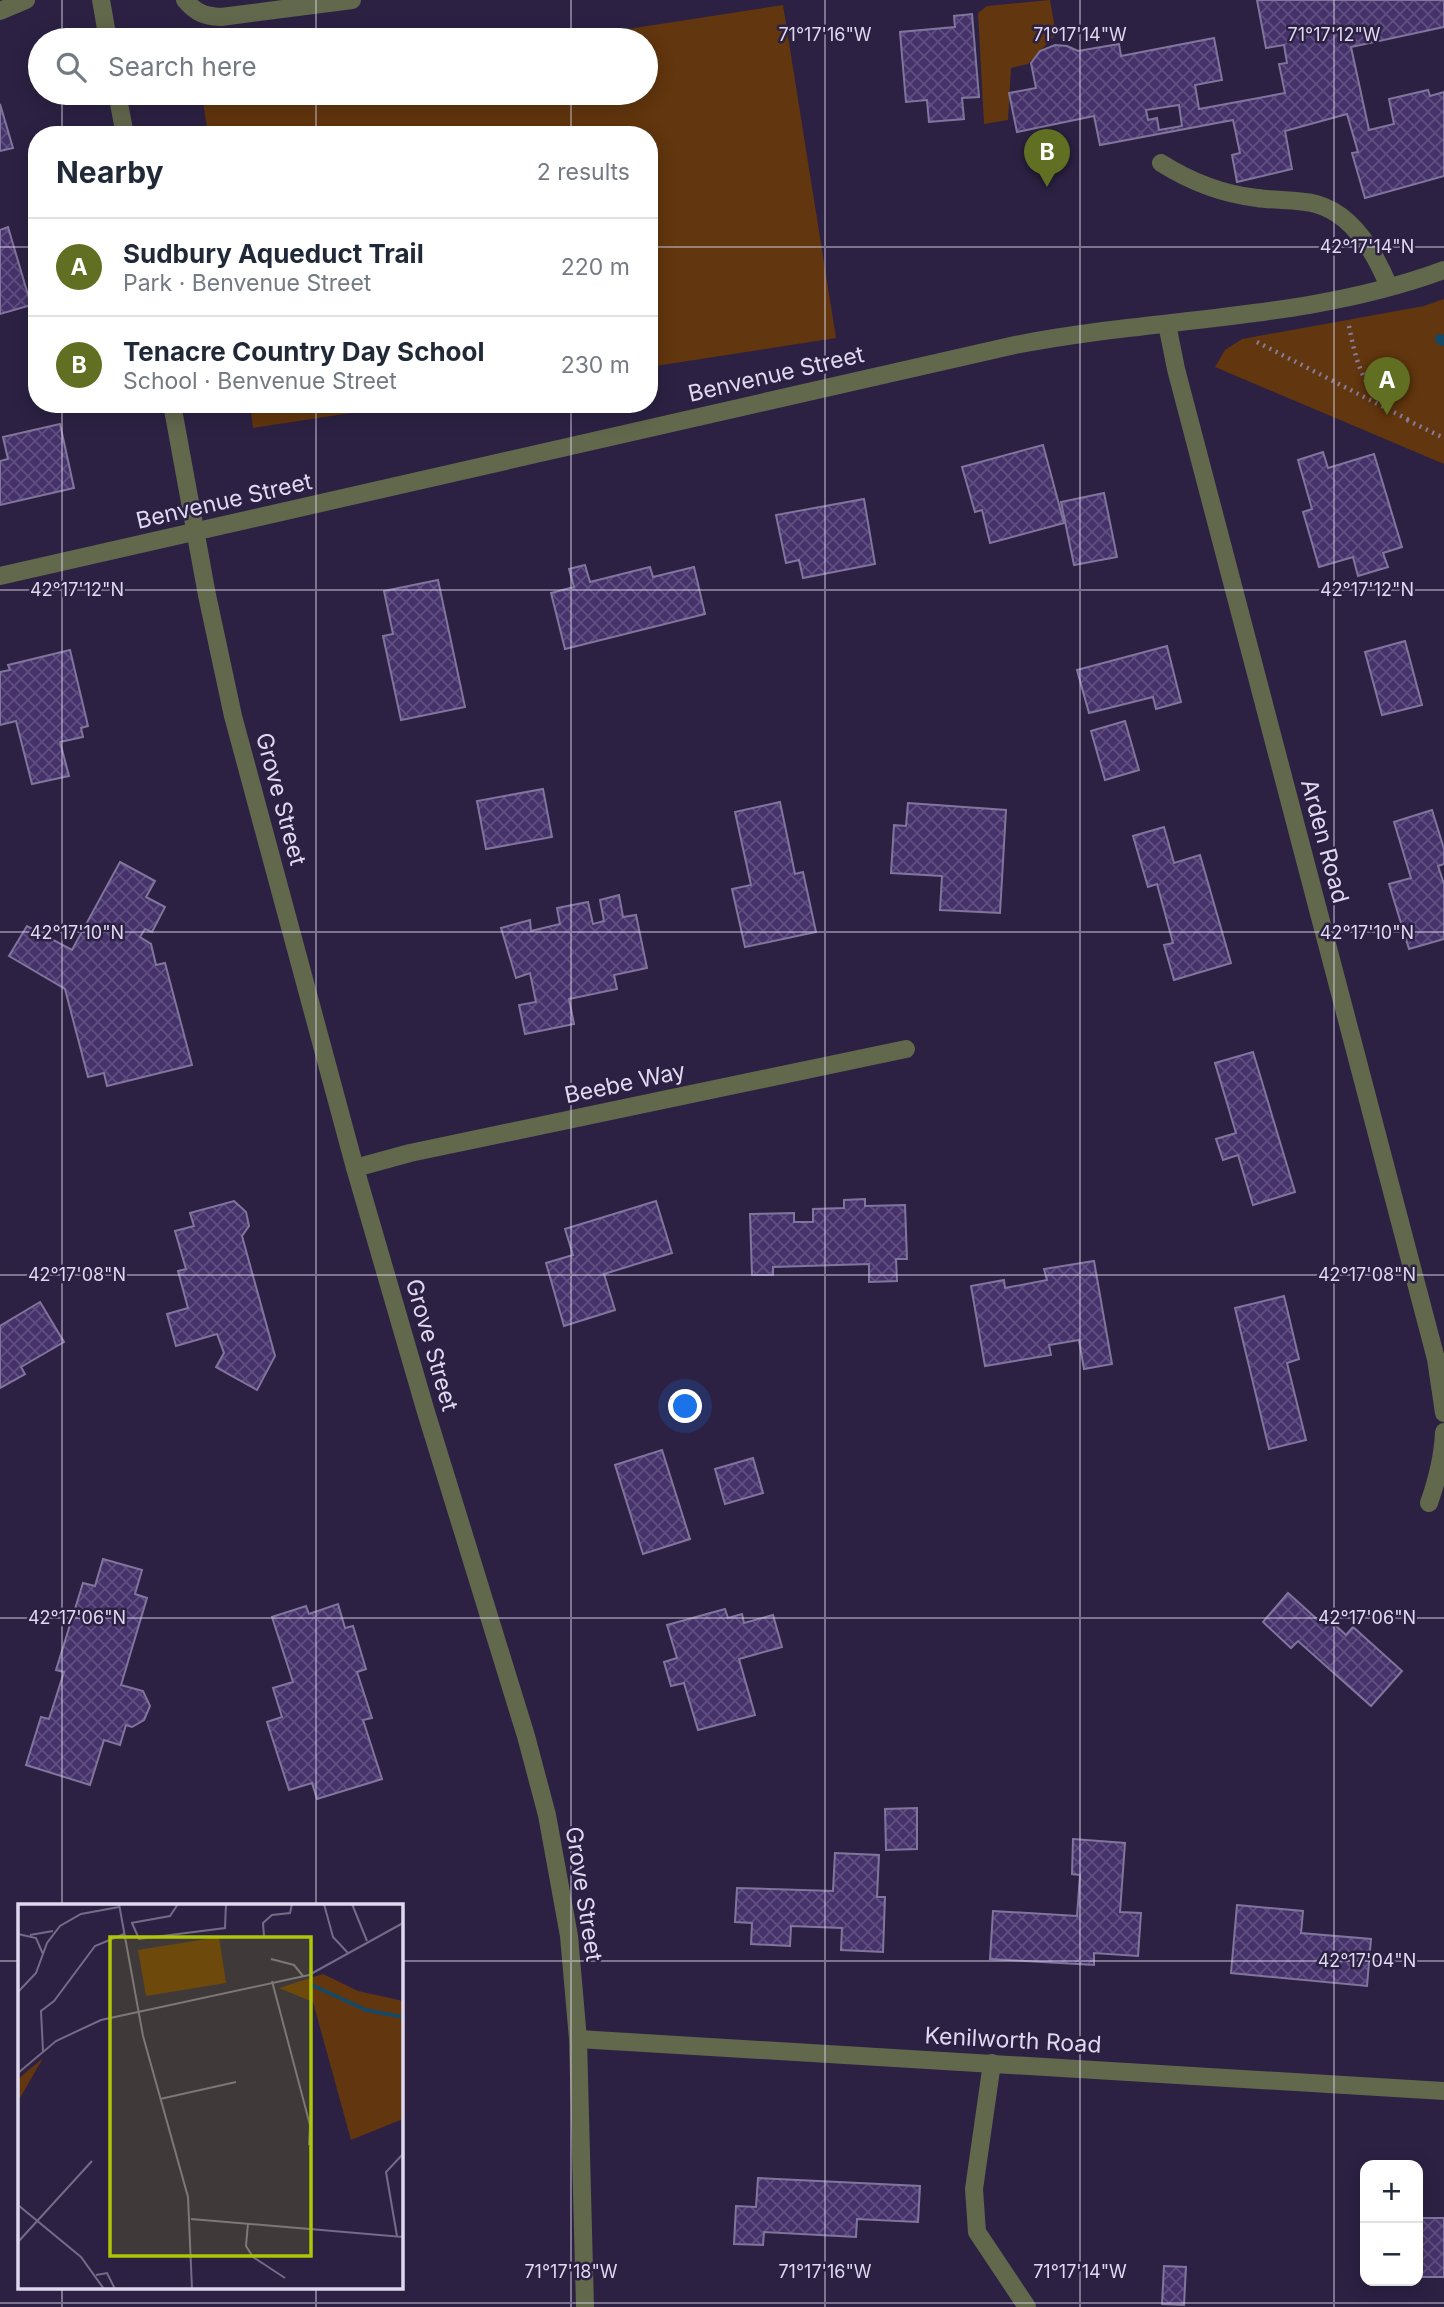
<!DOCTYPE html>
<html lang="en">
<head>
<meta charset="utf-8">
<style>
	:root { --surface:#fff; --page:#f2f2f3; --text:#1f2937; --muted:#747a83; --line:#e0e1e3; --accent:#606f21 }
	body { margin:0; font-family:Inter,sans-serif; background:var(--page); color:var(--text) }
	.controls { position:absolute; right:21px; bottom:21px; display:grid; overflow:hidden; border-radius:14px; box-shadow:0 4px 18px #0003 }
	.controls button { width:63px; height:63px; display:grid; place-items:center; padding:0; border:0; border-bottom:2px solid var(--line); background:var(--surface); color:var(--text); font:35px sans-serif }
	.you { position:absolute; left:686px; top:1407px; width:24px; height:24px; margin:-18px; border:5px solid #fff; border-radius:50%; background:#1a73e8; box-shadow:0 0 0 10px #1a73e833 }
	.badge { display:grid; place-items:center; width:46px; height:46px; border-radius:50%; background:var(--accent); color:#fff; font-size:23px; font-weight:700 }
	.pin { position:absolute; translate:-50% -58px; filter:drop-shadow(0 2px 4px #0008) }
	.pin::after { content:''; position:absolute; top:37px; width:24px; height:21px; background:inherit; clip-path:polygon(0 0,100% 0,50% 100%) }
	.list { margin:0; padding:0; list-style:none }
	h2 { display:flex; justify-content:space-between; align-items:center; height:91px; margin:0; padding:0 28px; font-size:30px }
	h2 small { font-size:23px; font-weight:400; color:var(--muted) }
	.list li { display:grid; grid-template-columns:46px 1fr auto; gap:21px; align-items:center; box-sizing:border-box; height:98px; padding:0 28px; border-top:2px solid var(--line) }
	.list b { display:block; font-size:26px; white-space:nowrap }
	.list p { margin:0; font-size:23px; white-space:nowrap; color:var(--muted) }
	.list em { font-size:23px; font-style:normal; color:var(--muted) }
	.icon { flex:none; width:38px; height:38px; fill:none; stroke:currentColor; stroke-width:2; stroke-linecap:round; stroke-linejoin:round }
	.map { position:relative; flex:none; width:1444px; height:2307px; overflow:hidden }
	.search { position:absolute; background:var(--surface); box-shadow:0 4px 18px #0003; left:28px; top:28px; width:630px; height:77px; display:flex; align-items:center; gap:18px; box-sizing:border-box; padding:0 24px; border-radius:38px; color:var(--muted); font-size:26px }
	.panel { position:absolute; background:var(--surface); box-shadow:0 4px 18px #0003; left:28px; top:126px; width:630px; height:287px; border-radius:28px }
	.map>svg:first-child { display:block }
</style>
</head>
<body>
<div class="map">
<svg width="1444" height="2307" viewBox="0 0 1444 2307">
	<defs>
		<pattern id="building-cross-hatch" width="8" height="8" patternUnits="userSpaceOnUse" patternTransform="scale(1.75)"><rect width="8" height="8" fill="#46326b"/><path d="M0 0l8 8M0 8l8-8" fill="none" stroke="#604f80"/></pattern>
	</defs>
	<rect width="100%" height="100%" fill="#2c2143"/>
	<!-- green -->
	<g fill="#62360e">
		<polygon points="1050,0 1056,34 1028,64 1011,68 1008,120 984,124 978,13 987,6"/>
		<polygon points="783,5 836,338 649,367 649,135 208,135 202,95 218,93 646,93 646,40 557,40"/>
		<polygon points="1444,299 1444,464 1215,367 1225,350 1242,339 1424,306"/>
		<polygon points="250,404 410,404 253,428"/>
	</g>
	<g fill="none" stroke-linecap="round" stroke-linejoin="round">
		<!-- stream -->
		<polyline stroke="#124b6a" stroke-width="10" points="1440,339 1444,341"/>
	</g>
	<!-- building -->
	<g fill="url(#building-cross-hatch)" stroke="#80759d" stroke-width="2" fill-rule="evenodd">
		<path d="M 1257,0 L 1444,0 L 1444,27 L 1351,47 L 1369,130 L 1394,124 L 1389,99 L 1428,90 L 1430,96 L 1444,92 L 1444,176 L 1365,198 L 1352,153 L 1358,152 L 1347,114 L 1285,131 L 1292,169 L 1237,182 L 1232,155 L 1240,153 L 1233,120 L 1100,145 L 1094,116 L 1017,132 L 1009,93 L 1036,88 L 1031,63 L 1040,51 L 1055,45 L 1067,46 L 1078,51 L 1119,44 L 1121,56 L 1214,38 L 1222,80 L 1195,85 L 1199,109 L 1285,93 L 1279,64 L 1287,63 L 1284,45 L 1266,48 ZM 1179,105 L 1182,126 L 1159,130 L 1157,118 L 1148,120 L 1146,110 Z"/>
		<polygon points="972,14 979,97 962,98 964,119 929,122 927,100 906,102 900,32 955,27 954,16"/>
		<polygon points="0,104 13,148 0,151"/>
		<polygon points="8,227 31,305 0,314 0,230"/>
		<polygon points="60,424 74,488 0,505 0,461 8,459 3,437"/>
		<polygon points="1043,445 1064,523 990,543 982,510 975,512 962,467"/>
		<polygon points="1323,452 1328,468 1374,454 1402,547 1383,553 1388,567 1358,576 1353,557 1319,567 1303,512 1312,509 1298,460"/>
		<polygon points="1104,493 1117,557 1074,565 1061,502"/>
		<polygon points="864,499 875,564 803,578 799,560 786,563 776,515"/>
		<polygon points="585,565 590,582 650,567 653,577 694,567 705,614 565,649 551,593 574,587 569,569"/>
		<polygon points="438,580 465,707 401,720 383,636 393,634 384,591"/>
		<polygon points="1405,641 1422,705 1382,715 1365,652"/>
		<polygon points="1167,646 1181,702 1156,709 1153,697 1089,713 1077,670"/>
		<polygon points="70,650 88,726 81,728 83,737 60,742 69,776 32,784 16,721 0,725 0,672 10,670 8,665"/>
		<polygon points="1125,721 1139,770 1105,780 1091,731"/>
		<polygon points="543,789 552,837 486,849 477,801"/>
		<polygon points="780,802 795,874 803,872 816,932 745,947 732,889 751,885 735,812"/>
		<polygon points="908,803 1006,810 1000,913 940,910 942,876 891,873 894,825 906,826"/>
		<polygon points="1432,810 1444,849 1444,864 1438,866 1444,884 1444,939 1409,949 1389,884 1411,878 1394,822"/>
		<polygon points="1164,827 1174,863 1200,855 1231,963 1174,980 1164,945 1173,943 1157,884 1148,887 1133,836"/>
		<polygon points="120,862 155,881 146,897 165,907 152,932 145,929 140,937 151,944 156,965 165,963 192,1065 107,1086 104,1073 88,1077 65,989 9,956 27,926 72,950"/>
		<polygon points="619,895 623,917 636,915 647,968 614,975 617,989 569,999 574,1024 525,1034 519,1005 536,1002 530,973 516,978 501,928 530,920 531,931 560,924 557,908 588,902 593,924 604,921 600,900"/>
		<polygon points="1253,1052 1295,1192 1253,1205 1238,1155 1223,1160 1216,1139 1236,1133 1215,1063"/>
		<polygon points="865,1199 865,1206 905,1205 907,1259 896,1259 897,1281 869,1282 869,1264 773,1267 773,1275 752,1275 750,1214 794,1213 794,1222 813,1222 813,1209 844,1208 844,1200"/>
		<polygon points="234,1201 246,1212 249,1226 242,1236 275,1356 257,1390 216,1367 224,1353 217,1334 176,1346 167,1314 188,1308 178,1271 186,1269 175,1231 194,1226 190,1213"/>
		<polygon points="656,1201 672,1253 604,1274 615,1310 564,1326 546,1263 573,1255 565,1229"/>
		<polygon points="1094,1261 1112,1364 1084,1369 1079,1340 1049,1345 1051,1355 985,1366 971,1286 1004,1280 1005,1288 1047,1280 1044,1269"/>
		<polygon points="1284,1296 1299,1359 1287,1363 1306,1440 1269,1449 1235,1308"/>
		<polygon points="40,1302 64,1342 21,1367 25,1374 0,1388 0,1326"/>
		<polygon points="662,1450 690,1539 643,1554 615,1465"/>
		<polygon points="753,1458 763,1493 725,1504 715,1469"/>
		<polygon points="103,1559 142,1570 135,1594 147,1598 121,1685 143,1691 150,1706 144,1720 132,1727 126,1725 120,1745 104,1740 90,1785 26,1765 41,1717 49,1719 64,1672 56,1670 83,1583 95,1586"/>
		<polygon points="1288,1593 1318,1620 1323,1614 1346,1635 1353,1627 1402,1671 1371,1706 1298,1641 1291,1648 1263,1622"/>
		<polygon points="338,1604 345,1628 353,1626 366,1669 357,1672 372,1718 363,1720 382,1779 317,1799 312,1783 289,1790 267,1722 282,1717 273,1688 293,1682 272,1617 306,1606 309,1614"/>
		<polygon points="725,1609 728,1618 742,1614 744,1623 773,1615 782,1647 739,1659 755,1715 698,1730 684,1683 671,1686 664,1662 677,1658 667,1625"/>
		<polygon points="917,1808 917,1849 886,1850 885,1809"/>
		<polygon points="1073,1839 1125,1843 1120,1912 1141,1913 1138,1956 1094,1953 1094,1965 990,1959 993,1911 1077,1916 1080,1875 1072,1874"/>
		<polygon points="835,1853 879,1855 877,1897 885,1897 883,1952 841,1950 842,1928 791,1926 790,1946 751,1944 752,1923 735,1922 737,1888 833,1891"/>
		<polygon points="1237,1905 1303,1911 1301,1933 1371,1939 1367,1986 1231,1973"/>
		<polygon points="758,2178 920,2186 918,2222 857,2219 856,2237 764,2232 763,2245 734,2244 736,2206 756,2207"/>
		<rect x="1418" y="2218" width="26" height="59"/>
		<polygon points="1164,2266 1186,2267 1184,2305 1162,2304"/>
	</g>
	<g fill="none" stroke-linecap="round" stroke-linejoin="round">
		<!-- path -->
		<g stroke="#857d99" stroke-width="4.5" stroke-dasharray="2 5" stroke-linecap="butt">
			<path d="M 1349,326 C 1355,357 1362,387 1388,407"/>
			<polyline points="1257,342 1409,420"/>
			<polyline points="1407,420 1444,438"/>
		</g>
		<!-- service -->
		<g stroke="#62684c" stroke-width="18">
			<path d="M 185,0 C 196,13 204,16 221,17 L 352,0"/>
			<polyline points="0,11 26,0"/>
			<path d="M 1161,163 C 1191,182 1222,194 1257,198 C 1276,201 1298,199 1316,204 C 1353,214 1376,255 1389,287"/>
			<polyline points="992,2063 974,2189 977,2232 1027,2307"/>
		</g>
		<!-- minor -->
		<g stroke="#62684c" stroke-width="18">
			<polyline points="1167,324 1176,369 1436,1359 1444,1413"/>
			<polyline points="355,1168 410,1153 906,1049"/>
			<path d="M 1429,1503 C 1437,1480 1443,1457 1444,1432"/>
			<polyline points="578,2039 1444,2091"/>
		</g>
		<!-- tertiary -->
		<g stroke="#62684c" stroke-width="18">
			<polyline points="101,0 108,40"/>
			<polyline points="117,93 125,135"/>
			<polyline points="172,404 207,595 233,716 355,1168 426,1412 526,1736 547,1815 569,1936 578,2039 585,2307"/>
			<path d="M 0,576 L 1015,345 C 1157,317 1307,321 1444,270"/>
		</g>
	</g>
	<!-- ticks -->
	<path fill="none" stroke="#dfd9f0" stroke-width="2" stroke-opacity="0.45" d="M 62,0 L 62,40M 316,0 L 316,40M 571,0 L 571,40M 825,0 L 825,2307M 1080,0 L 1080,2307M 1334,0 L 1334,2307M 62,93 L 62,135M 316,93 L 316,135M 571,93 L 571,135M 0,247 L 37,247M 649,247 L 1444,247M 62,404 L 62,1906M 316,404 L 316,1906M 571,404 L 571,2307M 0,590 L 1444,590M 0,932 L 1444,932M 0,1275 L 1444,1275M 0,1618 L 1444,1618M 0,1961 L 19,1961M 401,1961 L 1444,1961M 62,2288 L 62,2307M 316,2288 L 316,2307M 0,2303 L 1444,2303"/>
	<g text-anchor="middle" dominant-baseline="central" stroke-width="5" stroke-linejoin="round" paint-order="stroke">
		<!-- street labels -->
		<g font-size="23" fill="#dfd9f0" stroke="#2c2143">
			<text transform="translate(776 374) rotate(-13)">Benvenue Street</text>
			<text transform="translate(224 501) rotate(-13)">Benvenue Street</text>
			<text transform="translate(281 799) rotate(75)">Grove Street</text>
			<text transform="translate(1325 841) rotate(75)">Arden Road</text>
			<text transform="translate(625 1083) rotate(-12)">Beebe Way</text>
			<text transform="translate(432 1345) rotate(74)">Grove Street</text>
			<text transform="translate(584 1894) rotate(81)">Grove Street</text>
			<text transform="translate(1013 2040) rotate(3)">Kenilworth Road</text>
		</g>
	</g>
	<!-- overview -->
	<g transform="translate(18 1904)">
		<rect width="385" height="385" fill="#2c2143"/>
		<path d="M 201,33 L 208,79 L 128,92 L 120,46 ZM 305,70 L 340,87 L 385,97 L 385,215 L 333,236 L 295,98 L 261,84 ZM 25,154 L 2,194 L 0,197 L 0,175 Z" fill="#62360e"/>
		<path fill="none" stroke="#124b6a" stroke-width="3.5" d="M 292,80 L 348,106 L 385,113"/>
		<path fill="none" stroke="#746b88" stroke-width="2" d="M 101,0 L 125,132 L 170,293 L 174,385M 306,0 L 315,33 L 330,49M 334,0 L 349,37M 113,19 L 152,12 L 160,0M 114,19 L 121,35 L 207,24 L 208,0M 0,30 L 18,34 L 25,50M 12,31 L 35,27M 246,32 L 245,19 L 254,11 L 272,9 L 274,0M 253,55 L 276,61 L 285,72M 254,77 L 292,221 L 291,241M 0,88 L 18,69 L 29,39 L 42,22 L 63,10 L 101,3M 25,147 L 23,107 L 36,97 L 77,42 L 106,30M 0,169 L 38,137 L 83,116 L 291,71 L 385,19M 142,195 L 218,178M 0,301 L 63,353 L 86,385M 173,315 L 385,333M 230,319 L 228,342 L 235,353 L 267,374M 379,332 L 368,268 L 385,250M 0,338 L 74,257M 78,371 L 89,369 L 97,385"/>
		<path fill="#afc507" fill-opacity="0.15" stroke="#afc507" stroke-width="3.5" d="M 92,33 L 293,33 L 293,352 L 92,352 Z"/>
		<rect width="385" height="385" fill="none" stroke="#dfd9f0" stroke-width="3.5"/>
	</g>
	<g font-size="18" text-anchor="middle" fill="#dfd9f0" stroke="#2c2143" stroke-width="5" stroke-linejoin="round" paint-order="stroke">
		<text x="825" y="41">71°17'16"W</text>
		<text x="1080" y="41">71°17'14"W</text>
		<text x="1334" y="41">71°17'12"W</text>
		<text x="1367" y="253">42°17'14"N</text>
		<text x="77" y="596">42°17'12"N</text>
		<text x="1367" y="596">42°17'12"N</text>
		<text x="77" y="939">42°17'10"N</text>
		<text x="1367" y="939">42°17'10"N</text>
		<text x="77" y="1281">42°17'08"N</text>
		<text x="1367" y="1281">42°17'08"N</text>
		<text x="77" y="1624">42°17'06"N</text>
		<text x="1367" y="1624">42°17'06"N</text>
		<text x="1367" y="1967">42°17'04"N</text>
		<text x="571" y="2278">71°17'18"W</text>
		<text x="825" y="2278">71°17'16"W</text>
		<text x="1080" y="2278">71°17'14"W</text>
	</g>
</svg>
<div class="controls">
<button>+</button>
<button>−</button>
</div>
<div class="you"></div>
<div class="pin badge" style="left:1387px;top:415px">A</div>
<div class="pin badge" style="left:1047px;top:187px">B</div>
<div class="search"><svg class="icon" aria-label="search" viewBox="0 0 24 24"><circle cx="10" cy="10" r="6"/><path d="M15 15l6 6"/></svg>Search here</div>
<section class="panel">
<h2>Nearby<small>2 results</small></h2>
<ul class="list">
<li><span class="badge">A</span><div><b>Sudbury Aqueduct Trail</b><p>Park · Benvenue Street</p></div><em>220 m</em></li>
<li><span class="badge">B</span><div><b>Tenacre Country Day School</b><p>School · Benvenue Street</p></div><em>230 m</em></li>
</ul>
</section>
</div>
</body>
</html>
